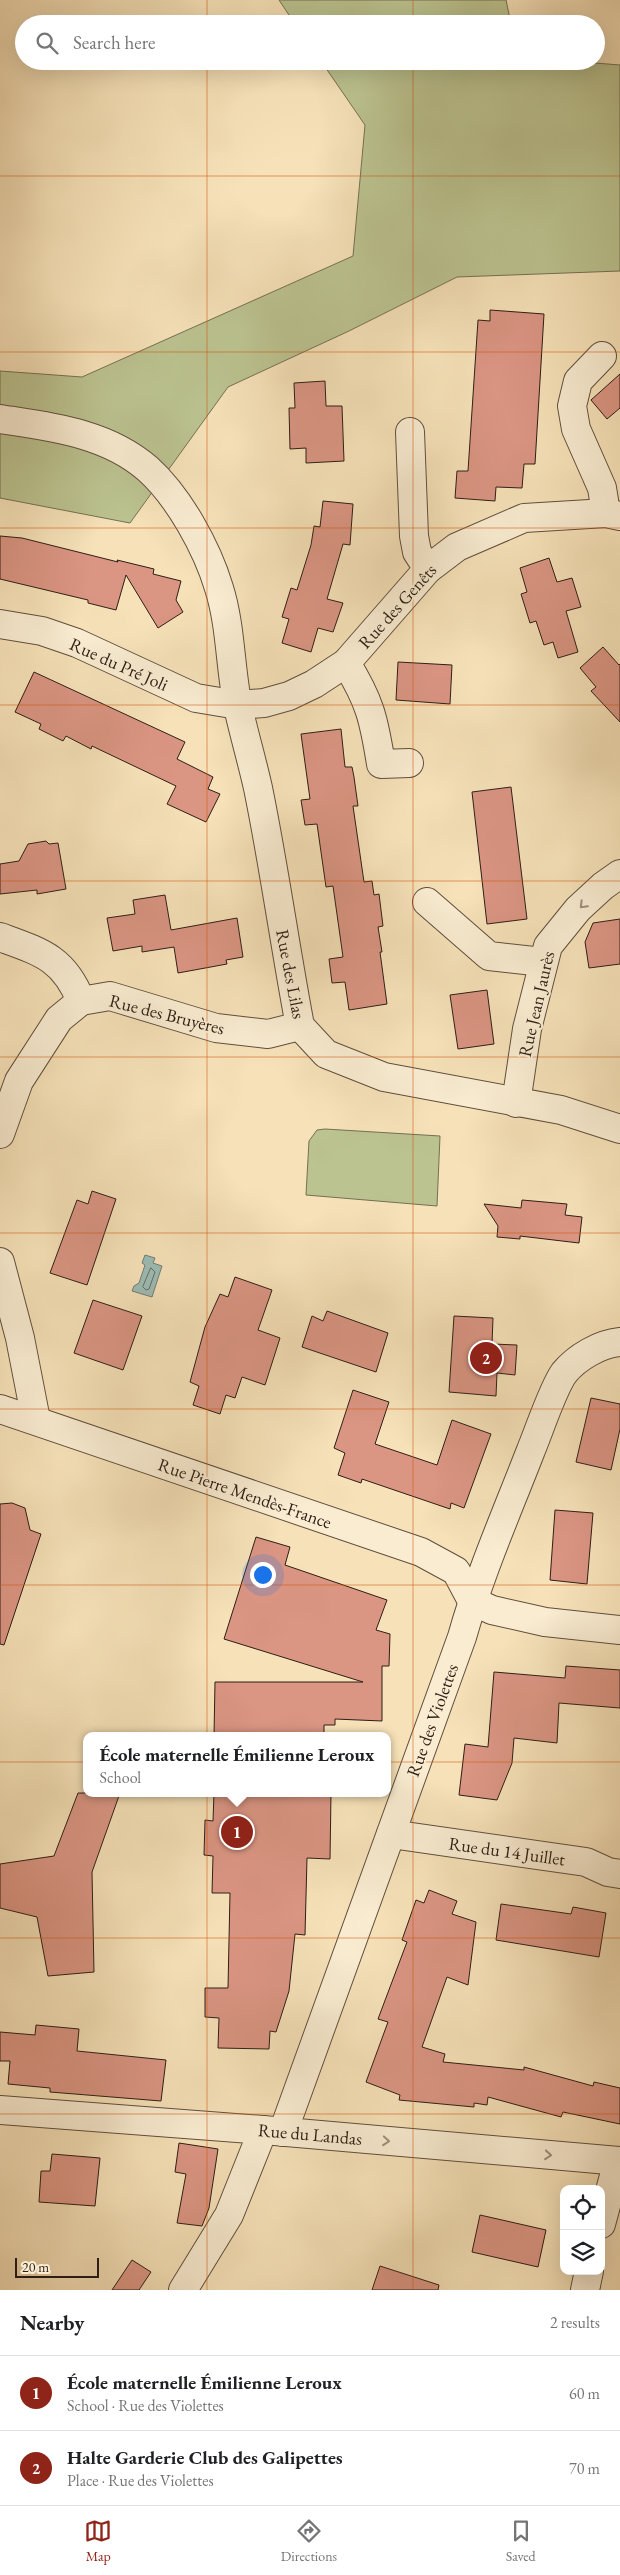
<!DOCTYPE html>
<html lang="en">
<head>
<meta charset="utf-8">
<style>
	:root { --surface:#fff; --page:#f6f6f6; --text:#202124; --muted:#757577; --line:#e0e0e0; --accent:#8f2418 }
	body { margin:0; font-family:"EB Garamond",serif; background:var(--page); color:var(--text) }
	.controls { position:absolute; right:15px; bottom:15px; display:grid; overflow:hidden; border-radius:10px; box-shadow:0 5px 20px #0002 }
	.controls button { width:45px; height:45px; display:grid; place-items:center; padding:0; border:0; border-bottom:1px solid var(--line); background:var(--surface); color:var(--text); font:25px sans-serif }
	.scale { position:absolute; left:15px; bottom:12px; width:84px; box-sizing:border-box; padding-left:5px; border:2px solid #2e1e16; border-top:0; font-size:14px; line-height:18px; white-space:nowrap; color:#2e1e16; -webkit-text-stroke:4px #f9ecd1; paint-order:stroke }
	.you { position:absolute; left:262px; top:1574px; width:18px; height:18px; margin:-12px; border:4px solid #fff; border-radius:50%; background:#1a73e8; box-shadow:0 0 0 8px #1a73e833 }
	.badge { display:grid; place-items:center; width:32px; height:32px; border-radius:50%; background:var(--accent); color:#fff; font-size:16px; font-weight:700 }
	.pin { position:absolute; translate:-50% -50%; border:2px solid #fff; box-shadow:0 1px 5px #0006 }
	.popup { position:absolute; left:83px; top:1732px; width:308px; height:65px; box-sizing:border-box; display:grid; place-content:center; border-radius:10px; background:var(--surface); filter:drop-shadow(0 1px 4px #0005); font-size:16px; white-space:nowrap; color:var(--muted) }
	.popup b { font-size:19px; color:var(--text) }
	.popup::after { content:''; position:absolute; left:50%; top:100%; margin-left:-10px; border:10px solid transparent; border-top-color:var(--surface) }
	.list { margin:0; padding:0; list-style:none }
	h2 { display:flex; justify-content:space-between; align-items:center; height:65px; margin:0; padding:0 20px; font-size:21px }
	h2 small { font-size:16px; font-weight:400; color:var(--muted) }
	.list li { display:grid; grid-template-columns:32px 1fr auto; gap:15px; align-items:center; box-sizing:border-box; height:75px; padding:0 20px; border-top:1px solid var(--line) }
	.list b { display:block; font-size:19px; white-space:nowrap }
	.list p { margin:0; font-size:16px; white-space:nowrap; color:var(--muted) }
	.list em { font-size:16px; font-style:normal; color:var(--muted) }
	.icon { flex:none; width:28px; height:28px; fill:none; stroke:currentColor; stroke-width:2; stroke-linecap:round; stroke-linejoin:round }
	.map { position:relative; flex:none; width:620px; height:2290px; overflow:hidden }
	.search { position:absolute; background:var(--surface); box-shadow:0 5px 20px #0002; left:15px; right:15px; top:15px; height:55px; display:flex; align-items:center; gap:12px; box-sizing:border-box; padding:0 18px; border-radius:28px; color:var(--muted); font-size:19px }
	.sheet { height:215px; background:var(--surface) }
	nav { display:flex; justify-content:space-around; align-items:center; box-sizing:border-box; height:70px; border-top:1px solid var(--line); background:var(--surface); font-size:14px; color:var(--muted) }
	nav a { display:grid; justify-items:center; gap:2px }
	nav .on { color:var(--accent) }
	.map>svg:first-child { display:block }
</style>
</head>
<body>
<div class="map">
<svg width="620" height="2290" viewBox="0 0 620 2290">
	<rect width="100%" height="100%" fill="#f6e1b8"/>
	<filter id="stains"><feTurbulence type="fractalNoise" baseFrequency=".004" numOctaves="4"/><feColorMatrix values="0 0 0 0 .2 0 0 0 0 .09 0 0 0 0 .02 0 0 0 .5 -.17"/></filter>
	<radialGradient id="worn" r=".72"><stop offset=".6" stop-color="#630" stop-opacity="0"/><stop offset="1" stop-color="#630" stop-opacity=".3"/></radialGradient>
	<!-- green -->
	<g fill="#bbc390" stroke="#747053">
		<polygon points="279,0 506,0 511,24 295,24"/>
		<polygon points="321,61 570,61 620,65 620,271 457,277 349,331 228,387 130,523 0,498 0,371 82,377 353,256 365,125"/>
		<polygon points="325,1129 440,1136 437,1206 306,1195 309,1141 317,1130"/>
	</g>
	<!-- water -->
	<polygon fill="#9dbcb4" stroke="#717d75" points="145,1255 155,1258 153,1263 162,1266 152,1297 132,1291 134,1286 139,1283 145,1265 142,1263"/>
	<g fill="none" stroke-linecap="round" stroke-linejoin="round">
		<!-- shore -->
		<polygon stroke="#666d65" stroke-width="1" points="151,1268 155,1272 149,1289 146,1290 143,1287"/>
	</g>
	<!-- building -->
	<g fill="#da9583" stroke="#2e1e16">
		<polygon points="490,310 544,314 535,464 524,464 522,488 496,487 495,501 455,498 457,471 468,471 478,320 490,321"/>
		<polygon points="620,374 620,408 607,419 591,400"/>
		<polygon points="325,381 326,406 342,406 344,461 306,463 306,448 290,449 289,408 295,408 294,383"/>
		<polygon points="323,501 353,504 350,545 343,544 327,599 343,603 333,632 318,628 311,652 282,643 289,619 282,617 291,588 297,590 311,545 314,526 320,527"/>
		<polygon points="0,536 22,538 118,562 117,560 154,569 153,574 181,581 176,600 183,612 158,628 126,575 116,610 88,603 88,600 0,579"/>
		<polygon points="549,558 557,582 572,578 581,607 566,611 578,652 558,658 553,642 544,645 536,621 530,623 521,594 527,592 520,568"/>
		<polygon points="603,647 619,665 620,664 620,722 591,691 596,687 580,668"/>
		<polygon points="398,662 452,665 450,704 396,700"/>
		<polygon points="34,672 185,742 177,759 213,777 208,789 220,794 206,822 167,804 176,786 92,746 91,749 66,736 63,741 39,729 41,724 15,712"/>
		<polygon points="341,729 345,767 352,767 354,777 358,806 353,806 364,882 372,881 374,895 379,894 383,926 378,927 382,952 380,952 387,1004 349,1010 345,982 332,983 329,959 343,957 333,886 326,887 317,824 305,825 301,800 310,799 301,734"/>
		<polygon points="511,787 527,919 487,924 472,792"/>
		<polygon points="46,841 49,844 58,843 66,889 37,894 37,890 0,894 0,864 19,861 28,844"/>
		<polygon points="165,895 171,930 237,918 243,957 226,960 227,964 178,973 174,947 142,952 142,946 113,951 107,918 135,914 133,900"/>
		<polygon points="620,919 620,964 589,968 585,942 593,923"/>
		<polygon points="487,990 494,1044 458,1049 450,995"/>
		<polygon points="92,1191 116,1199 87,1285 50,1273 77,1200 88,1204"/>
		<polygon points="522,1200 567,1204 565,1215 582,1217 579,1243 520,1236 520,1239 497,1237 498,1226 484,1204 521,1208"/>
		<polygon points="235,1277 272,1290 258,1330 280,1338 265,1385 242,1377 235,1398 226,1395 220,1414 193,1405 199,1386 190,1382 205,1327 220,1294 228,1297"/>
		<polygon points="93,1300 142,1316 123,1370 74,1353"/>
		<polygon points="327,1311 388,1333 376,1372 302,1347 312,1316 323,1321"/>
		<polygon points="454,1316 493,1318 492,1344 517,1345 515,1375 497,1373 496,1396 449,1392"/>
		<polygon points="353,1390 389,1402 375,1444 437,1465 452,1420 491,1434 464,1508 451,1503 450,1509 362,1479 361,1483 338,1475 345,1453 334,1448"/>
		<polygon points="591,1398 620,1404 620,1429 611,1470 576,1462"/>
		<polygon points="12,1503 25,1508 30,1530 41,1534 4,1645 0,1644 0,1504"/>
		<polygon points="555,1510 593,1513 587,1584 550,1580"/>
		<polygon points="256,1537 290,1547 285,1565 387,1600 376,1630 390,1634 389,1666 382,1666 382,1721 335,1719 335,1725 324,1725 324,1736 214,1736 215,1682 363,1682 224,1639"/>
		<polygon points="566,1666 620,1670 620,1708 559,1703 557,1743 514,1738 512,1763 497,1800 459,1795 465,1744 488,1747 494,1672 565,1678"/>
		<polygon points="78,1793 120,1793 92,1872 94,1972 48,1976 37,1917 0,1908 0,1864 54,1856"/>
		<polygon points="214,1793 331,1793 330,1859 307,1858 305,1935 295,1934 289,1991 276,2032 270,2031 269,2049 218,2048 219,2018 205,2017 205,1988 228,1988 230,1893 212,1893 213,1856 204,1855 205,1820 213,1821"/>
		<polygon points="429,1890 457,1901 452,1914 476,1922 468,1985 447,1977 422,2047 445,2054 443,2062 524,2070 524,2067 593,2086 594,2082 620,2088 620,2124 563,2112 561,2117 488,2097 487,2105 474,2103 474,2107 399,2100 400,2095 366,2082 388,2022 378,2019 407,1942 402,1940 416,1900 424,1903"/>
		<polygon points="501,1904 571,1914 573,1907 606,1913 599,1957 496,1940"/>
		<polygon points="36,2025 79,2029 77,2051 166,2060 161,2101 50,2092 50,2088 8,2084 10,2061 0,2061 0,2032 35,2035"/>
		<polygon points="179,2143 218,2149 209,2208 202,2226 177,2223 186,2174 175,2172"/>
		<polygon points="52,2154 100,2158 95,2206 39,2202 41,2171 50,2171"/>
		<polygon points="480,2215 546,2230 538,2267 472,2252"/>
		<polygon points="132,2260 151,2272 139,2290 112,2290"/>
		<polygon points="380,2266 439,2285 438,2290 372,2290"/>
	</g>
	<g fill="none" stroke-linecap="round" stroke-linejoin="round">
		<defs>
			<g id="minor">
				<polyline points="602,356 578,381 572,406 576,429 602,488 606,513"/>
				<path d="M 0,419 C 52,427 107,433 148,469 C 179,497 207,548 219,588 C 231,626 230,668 238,707 C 244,734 252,761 258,788 C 274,866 285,947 300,1026 L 326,1054 L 384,1077 L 561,1110 L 620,1129"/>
				<polyline points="410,432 414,536 417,552 428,569"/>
				<polyline points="0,624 42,631 77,643 196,698 238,705 264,703 289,696 314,684 346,663 428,569 457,547 524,518 606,513 620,516"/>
				<path d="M 346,663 C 370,701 374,720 381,764 L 409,763"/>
				<polyline points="427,902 489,956 543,962"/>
				<path d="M 0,937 C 41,952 64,958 81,1001 L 110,996 L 216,1028 L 268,1034 L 300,1026"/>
				<polyline points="516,1103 527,1029 548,946 578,909 603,886 620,874"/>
				<polyline points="0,1134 19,1081 59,1019 81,1001"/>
				<polyline points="0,1262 20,1338 36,1420"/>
				<polyline points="0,1409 421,1552 456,1571 472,1601 492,1610 545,1622 620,1630"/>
				<polyline points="391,1834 586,1862 608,1872 620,1874"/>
				<polyline points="0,2110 263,2130 620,2161"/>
				<path d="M 283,2132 L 462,1637 C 480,1573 507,1512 531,1450 C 539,1431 553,1388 564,1373 C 577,1357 600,1344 620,1342"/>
				<polyline points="601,2224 618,2161"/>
				<polyline points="183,2290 229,2215 263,2130"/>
				<polyline points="585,2290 589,2271"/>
			</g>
		</defs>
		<!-- minor casing -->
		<use href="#minor" stroke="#604f3e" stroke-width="30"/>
		<!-- minor -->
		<use href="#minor" stroke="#f9ecd1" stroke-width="28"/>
	</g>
	<!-- one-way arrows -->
	<defs><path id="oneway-chevron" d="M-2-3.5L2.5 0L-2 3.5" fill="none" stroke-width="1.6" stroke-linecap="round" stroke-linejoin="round" transform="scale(1.25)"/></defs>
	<g stroke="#9e8f7d">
		<use href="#oneway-chevron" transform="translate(583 905) rotate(135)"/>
		<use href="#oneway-chevron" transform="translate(386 2141) rotate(5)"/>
		<use href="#oneway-chevron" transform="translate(548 2155) rotate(5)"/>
	</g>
	<!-- grid -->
	<path fill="none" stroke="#d5530d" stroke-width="1" stroke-opacity="0.55" d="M 207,0 L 207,24M 413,0 L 413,24M 207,61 L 207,2290M 413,61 L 413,2290M 0,176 L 620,176M 0,352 L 620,352M 0,528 L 620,528M 0,705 L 620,705M 0,881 L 620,881M 0,1057 L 620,1057M 0,1233 L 620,1233M 0,1409 L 620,1409M 0,1585 L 620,1585M 0,1762 L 620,1762M 0,1938 L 620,1938M 0,2114 L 620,2114"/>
	<g text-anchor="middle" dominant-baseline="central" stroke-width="4" stroke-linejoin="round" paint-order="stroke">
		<!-- street labels -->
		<g font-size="18" fill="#2e1e16" stroke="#f9ecd1">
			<text transform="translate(397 606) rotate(-48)">Rue des Genêts</text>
			<text transform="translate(119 664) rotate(24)">Rue du Pré Joli</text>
			<text transform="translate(291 974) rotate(79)">Rue des Lilas</text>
			<text transform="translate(536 1004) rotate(-77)">Rue Jean Jaurès</text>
			<text transform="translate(167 1014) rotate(14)">Rue des Bruyères</text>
			<text transform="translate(245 1493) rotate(19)">Rue Pierre Mendès-France</text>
			<text transform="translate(432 1720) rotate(-70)">Rue des Violettes</text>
			<text transform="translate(507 1851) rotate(8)">Rue du 14 Juillet</text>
			<text transform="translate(310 2134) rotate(5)">Rue du Landas</text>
		</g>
	</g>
	<rect width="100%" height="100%" filter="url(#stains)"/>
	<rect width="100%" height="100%" fill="url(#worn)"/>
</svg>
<div class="controls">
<button><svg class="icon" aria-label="locate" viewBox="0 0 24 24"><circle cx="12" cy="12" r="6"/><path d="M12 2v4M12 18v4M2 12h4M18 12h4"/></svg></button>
<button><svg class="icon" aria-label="layers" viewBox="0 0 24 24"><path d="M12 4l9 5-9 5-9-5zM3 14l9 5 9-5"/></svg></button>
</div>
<div class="scale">20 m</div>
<div class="you"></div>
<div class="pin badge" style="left:237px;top:1832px">1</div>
<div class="popup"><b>École maternelle Émilienne Leroux</b>School</div>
<div class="pin badge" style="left:486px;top:1358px">2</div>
<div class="search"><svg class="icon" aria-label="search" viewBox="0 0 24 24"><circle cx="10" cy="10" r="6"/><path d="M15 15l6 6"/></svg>Search here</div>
</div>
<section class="sheet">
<h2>Nearby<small>2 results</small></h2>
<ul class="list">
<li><span class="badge">1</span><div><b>École maternelle Émilienne Leroux</b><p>School · Rue des Violettes</p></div><em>60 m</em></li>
<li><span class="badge">2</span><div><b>Halte Garderie Club des Galipettes</b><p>Place · Rue des Violettes</p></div><em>70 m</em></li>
</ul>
</section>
<nav>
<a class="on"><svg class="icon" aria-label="map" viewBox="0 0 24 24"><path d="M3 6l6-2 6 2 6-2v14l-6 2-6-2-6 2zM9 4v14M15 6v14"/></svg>Map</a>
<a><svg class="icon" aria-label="directions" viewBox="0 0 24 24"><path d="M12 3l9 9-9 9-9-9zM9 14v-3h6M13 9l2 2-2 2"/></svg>Directions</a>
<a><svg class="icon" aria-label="saved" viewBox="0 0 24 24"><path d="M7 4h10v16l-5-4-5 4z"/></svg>Saved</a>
</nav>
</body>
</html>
